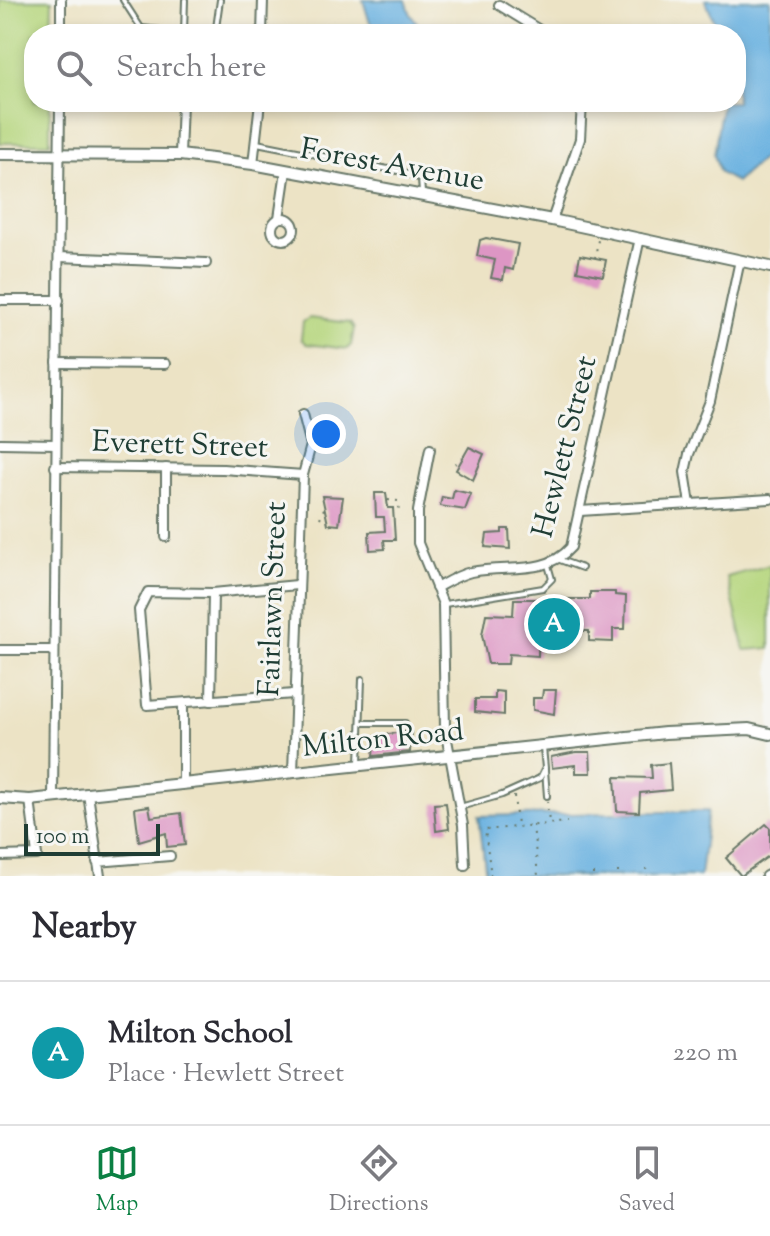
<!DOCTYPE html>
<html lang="en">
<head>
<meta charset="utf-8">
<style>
	:root { --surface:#fff; --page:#f2f2f3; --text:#2b2b33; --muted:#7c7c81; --line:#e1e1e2; --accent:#0b8043 }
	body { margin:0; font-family:"Sorts Mill Goudy",serif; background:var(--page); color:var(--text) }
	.scale { position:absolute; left:24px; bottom:20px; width:136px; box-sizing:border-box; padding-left:8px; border:4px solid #1f3d34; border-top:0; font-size:22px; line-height:28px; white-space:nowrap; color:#1f3d34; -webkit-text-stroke:6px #f6f6f2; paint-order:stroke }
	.you { position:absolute; left:326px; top:434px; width:28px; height:28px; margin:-20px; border:6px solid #fff; border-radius:50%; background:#1a73e8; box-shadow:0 0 0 12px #1a73e833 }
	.badge { display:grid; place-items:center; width:52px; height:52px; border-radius:50%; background:var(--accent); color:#fff; font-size:26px; font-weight:700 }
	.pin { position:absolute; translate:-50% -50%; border:4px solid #fff; box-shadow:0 2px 8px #0006 }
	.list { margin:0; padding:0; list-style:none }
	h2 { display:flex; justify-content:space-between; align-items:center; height:104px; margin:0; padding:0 32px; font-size:34px }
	h2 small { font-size:26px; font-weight:400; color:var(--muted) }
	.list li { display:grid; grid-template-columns:52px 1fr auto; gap:24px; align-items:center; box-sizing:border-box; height:144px; padding:0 32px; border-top:2px solid var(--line) }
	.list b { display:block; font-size:30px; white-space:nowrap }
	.list p { margin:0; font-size:26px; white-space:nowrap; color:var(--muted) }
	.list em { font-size:26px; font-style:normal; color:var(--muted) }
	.icon { flex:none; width:44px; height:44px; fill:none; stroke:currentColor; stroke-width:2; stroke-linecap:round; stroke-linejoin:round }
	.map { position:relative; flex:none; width:770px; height:876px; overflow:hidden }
	.search { position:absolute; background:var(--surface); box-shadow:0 4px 12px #0003; left:24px; right:24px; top:24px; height:88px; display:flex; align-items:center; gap:20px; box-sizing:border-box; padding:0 28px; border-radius:32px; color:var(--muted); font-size:30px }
	.sheet { height:248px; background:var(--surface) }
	nav { display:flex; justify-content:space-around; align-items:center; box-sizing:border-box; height:112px; border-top:2px solid var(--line); background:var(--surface); font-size:22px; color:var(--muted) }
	nav a { display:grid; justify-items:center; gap:4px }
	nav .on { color:var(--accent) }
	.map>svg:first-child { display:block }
</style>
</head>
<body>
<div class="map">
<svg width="770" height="876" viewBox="0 0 770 876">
	<rect width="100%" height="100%" fill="#f6f6f2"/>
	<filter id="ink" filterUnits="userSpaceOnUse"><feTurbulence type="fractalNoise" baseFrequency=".0125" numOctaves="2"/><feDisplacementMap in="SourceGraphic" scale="16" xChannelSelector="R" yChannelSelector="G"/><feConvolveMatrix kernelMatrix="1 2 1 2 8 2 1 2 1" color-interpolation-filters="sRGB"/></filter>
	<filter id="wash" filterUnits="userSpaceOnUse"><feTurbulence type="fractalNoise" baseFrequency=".006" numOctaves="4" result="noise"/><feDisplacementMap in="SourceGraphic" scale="32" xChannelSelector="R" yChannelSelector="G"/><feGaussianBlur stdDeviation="1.8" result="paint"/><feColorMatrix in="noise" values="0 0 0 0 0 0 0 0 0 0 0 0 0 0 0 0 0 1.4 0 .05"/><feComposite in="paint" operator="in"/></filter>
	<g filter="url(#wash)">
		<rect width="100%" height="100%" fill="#ece3c5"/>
		<!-- green -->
		<g fill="#b6d67e" stroke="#6a8a59" stroke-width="2">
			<polygon points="0,0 52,0 51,34 34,34 34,102 50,102 50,143 0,143"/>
			<polygon points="309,318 350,323 354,329 351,345 347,349 306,344 301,339 303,322"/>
			<polygon points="770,565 770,648 745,650 727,577"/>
		</g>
		<!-- water -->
		<g fill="#69b1e0" stroke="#44778a" stroke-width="2">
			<polygon points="363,0 406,0 411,15 426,34 379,34 369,20"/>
			<polygon points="705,0 770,0 770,152 736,182 720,173 714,155 722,102 736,102 736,34 720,34"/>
			<polygon points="708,811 700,876 486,876 479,816"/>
		</g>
		<g id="blocks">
			<!-- building -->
			<g fill="#dd96c4">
				<polygon points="486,238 518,244 513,270 505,268 503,280 491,278 495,260 477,256 480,240"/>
				<polygon points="580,255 606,260 603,276 577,271"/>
				<polygon points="469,447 484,454 473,480 456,470"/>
				<polygon points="454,490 471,494 465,510 440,506 442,497 452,499"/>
				<polygon points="375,493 386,493 388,508 393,508 395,540 384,540 385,549 370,550 369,532 385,531 384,517 376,517"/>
				<polygon points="322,496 343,497 339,525 328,524"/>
				<polygon points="502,529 509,529 510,549 485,547 487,534 502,533"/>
				<polygon points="590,592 615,592 615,595 626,596 625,629 613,629 613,642 589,641 589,631 539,631 538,656 509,654 508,664 488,664 482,635 486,614 513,615 514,599 590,599"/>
				<polygon points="543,690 556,690 554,714 533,710 533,698 542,698"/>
				<polygon points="495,691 504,692 504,715 475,712 475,699 495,699"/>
				<polygon points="411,731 410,752 373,756 375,736"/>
				<polygon points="576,752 590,752 591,773 576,773 576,765 552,768 551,757"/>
				<polygon points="669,763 671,790 640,793 639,812 617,811 615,777 652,778 651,765"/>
				<polygon points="446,803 449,829 436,831 434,804"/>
				<polygon points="149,806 151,817 181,813 185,845 167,847 166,833 139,841 135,808"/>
				<polygon points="766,824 770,828 770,855 741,876 726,858"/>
			</g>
		</g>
	</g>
	<g filter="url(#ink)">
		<use href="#blocks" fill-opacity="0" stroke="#677767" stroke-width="2"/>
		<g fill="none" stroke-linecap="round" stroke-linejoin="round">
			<defs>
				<g id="service">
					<polyline points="123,0 145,34"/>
					<polyline points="141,28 203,34"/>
					<polyline points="184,32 185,0"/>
					<polyline points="204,34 216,28 220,0"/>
					<polyline points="257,143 403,172 421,179 422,193"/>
					<polyline points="560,560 582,568"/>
					<polyline points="445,604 543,588 552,579 548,565"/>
					<polyline points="361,723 405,723"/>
					<polyline points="359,763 362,679"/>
					<polyline points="545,770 547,796"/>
					<polyline points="460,807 502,795 540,778 545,768 543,748"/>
				</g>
				<g id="minor">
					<polyline points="499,5 546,34"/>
					<polyline points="61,34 61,0"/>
					<polyline points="262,34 263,0"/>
					<polyline points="180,155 182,102"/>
					<polyline points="253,164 260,102"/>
					<circle cx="283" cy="229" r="11"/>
					<polyline points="279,218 286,171"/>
					<polyline points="552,220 580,139 582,102"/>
					<polyline points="59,257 206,263"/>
					<polyline points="0,300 59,300"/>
					<polyline points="57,363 165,364"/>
					<polyline points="0,443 56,444"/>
					<polyline points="430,449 418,511 418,543 443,604 445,729 463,825 465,865"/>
					<polyline points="55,467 223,469 303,475"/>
					<polyline points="166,468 166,537"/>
					<polyline points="690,504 685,472 689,454 710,401 740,260"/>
					<polyline points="580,511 770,499"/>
					<path d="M 436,588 C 447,582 458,575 471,572 C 506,564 545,577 571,547 L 640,238"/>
					<polyline points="0,650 53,650"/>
					<polyline points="294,694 147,705 139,610 148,592 213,593 297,585"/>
					<polyline points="211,701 213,593"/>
					<polyline points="183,704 183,784"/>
					<polyline points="293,773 303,475 311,445 303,414"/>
					<polyline points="88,794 100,876"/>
					<polyline points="53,798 60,102"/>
					<polyline points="0,856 37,855 30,800"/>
					<polyline points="97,862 170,856"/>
					<polyline points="766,876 770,874"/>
				</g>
				<g id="tertiary">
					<polyline points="0,154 180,155 253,164 552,220 770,267"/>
					<polyline points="0,798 30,800 665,733 749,729 770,734"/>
				</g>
			</defs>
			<!-- service casing -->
			<use href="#service" stroke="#677767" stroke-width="8"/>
			<!-- minor casing -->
			<use href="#minor" stroke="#677767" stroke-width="12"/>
			<!-- tertiary casing -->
			<use href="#tertiary" stroke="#677767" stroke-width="14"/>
			<!-- path -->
			<g stroke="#677767" stroke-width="2" stroke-dasharray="2 6" stroke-linecap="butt">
				<polyline points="595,258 598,240"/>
				<polyline points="455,464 465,455"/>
				<polyline points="388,500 398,501 399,512"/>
				<polyline points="320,518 325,506"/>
				<polyline points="514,796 517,825"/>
				<polyline points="547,801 549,823"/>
				<polyline points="533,825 538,876"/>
				<polyline points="646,868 647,876"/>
				<polyline points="618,871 618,876"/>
				<polyline points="593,873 593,876"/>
				<polyline points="491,876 485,830 567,822"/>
			</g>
			<!-- service -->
			<use href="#service" stroke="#fff" stroke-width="4"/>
			<!-- minor -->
			<use href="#minor" stroke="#fff" stroke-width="8"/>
			<!-- tertiary -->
			<use href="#tertiary" stroke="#fff" stroke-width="10"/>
		</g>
	</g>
	<g text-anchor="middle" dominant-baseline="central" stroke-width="6" stroke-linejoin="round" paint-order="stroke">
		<!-- street labels -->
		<g font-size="30" fill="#1f3d34" stroke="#f6f6f2">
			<text transform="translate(392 166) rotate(10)">Forest Avenue</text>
			<text transform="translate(180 446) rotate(2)">Everett Street</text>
			<text transform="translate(566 447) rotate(-76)">Hewlett Street</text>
			<text transform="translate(274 599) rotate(-88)">Fairlawn Street</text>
			<text transform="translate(383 740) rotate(-6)">Milton Road</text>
		</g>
	</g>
</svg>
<div class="scale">100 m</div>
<div class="you"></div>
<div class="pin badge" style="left:554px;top:624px;background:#0f9aa8">A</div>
<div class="search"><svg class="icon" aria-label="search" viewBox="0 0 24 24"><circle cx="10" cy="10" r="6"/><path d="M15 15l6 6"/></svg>Search here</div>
</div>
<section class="sheet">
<h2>Nearby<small></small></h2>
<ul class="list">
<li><span class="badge" style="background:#0f9aa8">A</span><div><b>Milton School</b><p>Place · Hewlett Street</p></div><em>220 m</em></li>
</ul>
</section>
<nav>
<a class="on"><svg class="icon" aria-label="map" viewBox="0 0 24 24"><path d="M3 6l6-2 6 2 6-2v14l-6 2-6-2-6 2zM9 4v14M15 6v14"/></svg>Map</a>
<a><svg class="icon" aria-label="directions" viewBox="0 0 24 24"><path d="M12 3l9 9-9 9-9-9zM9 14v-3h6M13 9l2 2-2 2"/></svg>Directions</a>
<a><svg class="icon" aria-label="saved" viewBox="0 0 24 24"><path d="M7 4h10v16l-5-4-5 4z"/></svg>Saved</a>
</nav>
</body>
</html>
